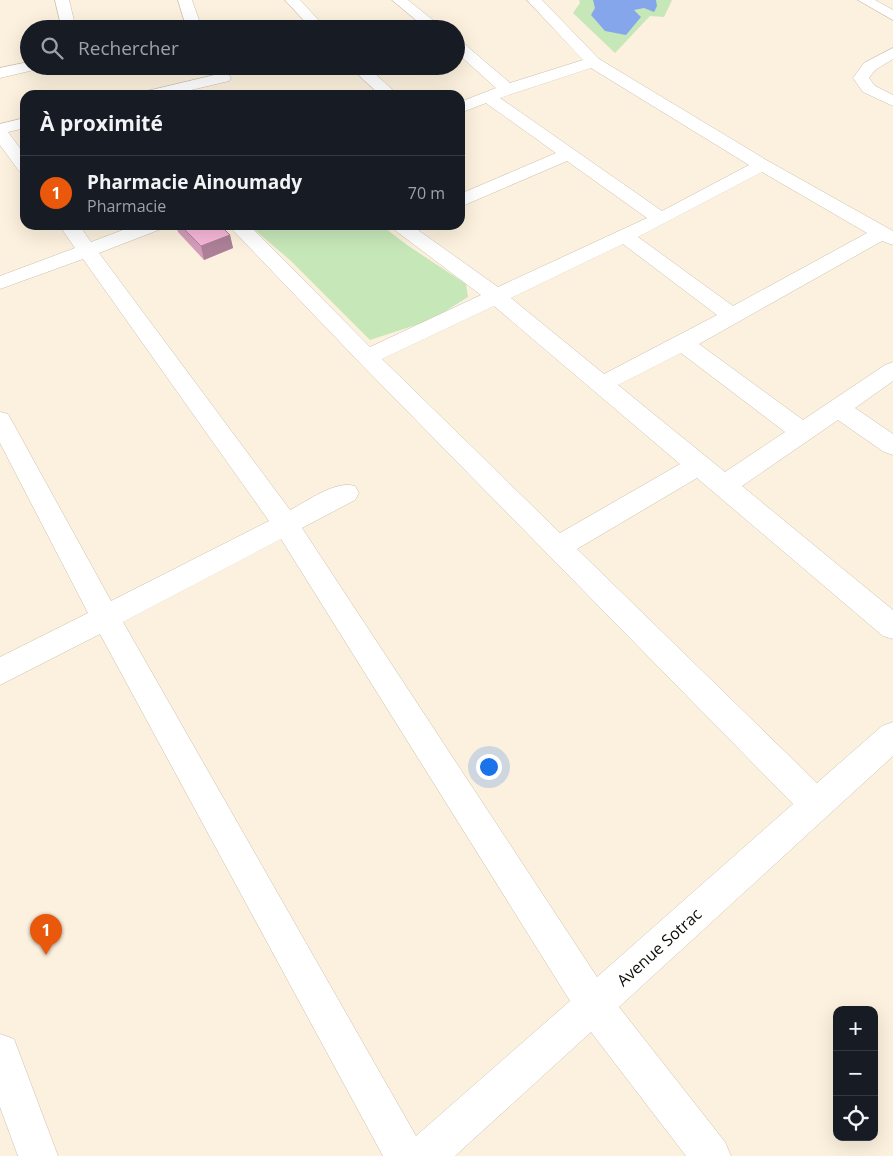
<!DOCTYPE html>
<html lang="fr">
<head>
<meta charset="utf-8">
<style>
	:root { --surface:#171b24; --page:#20242c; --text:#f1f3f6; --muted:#9ea1a6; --line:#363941; --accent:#ea580c }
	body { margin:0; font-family:"Open Sans",sans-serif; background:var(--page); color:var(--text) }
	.controls { position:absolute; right:15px; bottom:15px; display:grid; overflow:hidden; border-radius:10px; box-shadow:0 5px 20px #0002 }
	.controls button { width:45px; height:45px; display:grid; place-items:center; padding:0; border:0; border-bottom:1px solid var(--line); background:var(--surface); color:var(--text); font:25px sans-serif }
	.you { position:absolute; left:488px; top:766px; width:18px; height:18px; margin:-12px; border:4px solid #fff; border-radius:50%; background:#1a73e8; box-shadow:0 0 0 8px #1a73e833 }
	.badge { display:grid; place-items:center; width:32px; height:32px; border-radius:50%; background:var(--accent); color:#fff; font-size:16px; font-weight:700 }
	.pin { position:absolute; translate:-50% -41px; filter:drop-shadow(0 1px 2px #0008) }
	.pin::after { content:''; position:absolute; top:26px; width:18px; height:15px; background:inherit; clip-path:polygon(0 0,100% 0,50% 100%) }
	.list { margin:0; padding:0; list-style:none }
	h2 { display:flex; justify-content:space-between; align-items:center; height:65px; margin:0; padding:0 20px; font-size:21px }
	h2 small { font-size:16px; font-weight:400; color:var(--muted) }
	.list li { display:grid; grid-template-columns:32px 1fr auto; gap:15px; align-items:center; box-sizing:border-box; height:75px; padding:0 20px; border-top:1px solid var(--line) }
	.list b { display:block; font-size:19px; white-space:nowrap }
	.list p { margin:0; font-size:16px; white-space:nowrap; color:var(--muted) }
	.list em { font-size:16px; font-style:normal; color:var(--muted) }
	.icon { flex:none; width:28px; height:28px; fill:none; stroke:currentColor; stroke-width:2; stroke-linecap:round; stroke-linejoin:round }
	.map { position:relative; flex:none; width:893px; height:1156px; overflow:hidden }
	.search { position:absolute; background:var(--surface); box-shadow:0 5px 20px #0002; left:20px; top:20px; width:445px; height:55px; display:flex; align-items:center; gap:12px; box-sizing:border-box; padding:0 18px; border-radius:28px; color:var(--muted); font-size:19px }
	.panel { position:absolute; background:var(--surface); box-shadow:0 5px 20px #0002; left:20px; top:90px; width:445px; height:140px; border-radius:15px }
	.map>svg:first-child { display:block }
</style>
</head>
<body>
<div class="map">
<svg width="893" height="1156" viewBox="0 0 893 1156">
	<rect width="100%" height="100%" fill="#fcf1de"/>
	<!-- green -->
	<g fill="#c6e7b8">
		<polygon points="579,0 672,0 664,17 650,16 615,53 573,13 580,3"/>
		<polygon points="249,225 381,225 407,245 466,284 468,297 431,320 370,340 291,261"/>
	</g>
	<!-- water -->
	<polygon fill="#85a6eb" points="593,0 656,0 657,6 654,12 644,8 634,10 641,17 626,35 605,31 591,15 595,8"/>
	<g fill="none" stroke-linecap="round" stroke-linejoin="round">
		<defs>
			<g id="minor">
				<polygon points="55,0 69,0 76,29 62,29"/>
				<polygon points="178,0 192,0 202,29 187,29"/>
				<polygon points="285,0 300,0 327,29 312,29"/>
				<polygon points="392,0 408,0 444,29 427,29"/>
				<path d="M 527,0 L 542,0 L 599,59 L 768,161 L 893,231 L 893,245 L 882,241 L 699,344 L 803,420 L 885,365 L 893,362 L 893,381 L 855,408 L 893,434 L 893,455 L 884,452 L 838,420 L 742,486 L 893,610 L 893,639 L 883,636 L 697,478 L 577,549 L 817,783 L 882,726 L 893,722 L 893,756 L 619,1007 L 725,1142 L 731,1156 L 686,1156 L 591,1032 L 455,1156 L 383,1156 L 100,634 L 0,685 L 0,657 L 88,613 L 0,443 L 0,412 L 8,414 L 111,601 L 269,521 L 83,259 L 0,289 L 0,276 L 75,248 L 59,225 L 79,225 L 91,242 L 136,225 L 164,225 L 161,229 L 99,253 L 290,510 C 308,501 335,480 355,486 L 359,493 L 355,500 L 302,528 L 597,977 L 793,804 L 359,362 L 228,225 L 249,225 L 370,347 L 481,295 L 388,225 L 411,225 L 498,287 L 647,218 L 567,161 L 460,207 L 460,194 L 556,153 L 486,103 L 460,113 L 460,102 L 496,88 L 456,52 L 456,40 L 461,41 L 510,83 L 583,60 ZM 591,68 L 749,165 L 662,211 L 500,98 ZM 762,172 L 867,233 L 733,306 L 638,237 ZM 623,244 L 717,315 L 604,374 L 511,298 ZM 494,306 L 680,464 L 560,533 L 382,359 ZM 681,353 L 785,432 L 725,472 L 618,385 ZM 281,539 L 570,1001 L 416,1136 L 123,622 Z"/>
				<polygon points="858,0 875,0 893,10 893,20"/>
				<polygon points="893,48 893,59 875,70 869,78 875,86 893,95 893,106 863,92 853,78 864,63"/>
				<polygon points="29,62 29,66 40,66 38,69 0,78 0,68"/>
				<polygon points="349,66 367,66 398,95 380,95"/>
				<polygon points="223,73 229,75 231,78 229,81 170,95 141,95 143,92"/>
				<polygon points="25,118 25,128 8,132 25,155 25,172 19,171 0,145 0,124"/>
				<polygon points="0,1034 14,1039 58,1156 18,1156 0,1107"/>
			</g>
		</defs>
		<!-- minor casing -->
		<use href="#minor" stroke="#cac0ad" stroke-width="1"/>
		<!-- minor -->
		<use href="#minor" fill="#fff" fill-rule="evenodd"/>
	</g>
	<!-- wall -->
	<polygon fill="#d49dbb" points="176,225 220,225 230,235 233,248 204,260 178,232"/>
	<!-- shaded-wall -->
	<polygon fill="#ad8098" points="230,235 233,248 204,260 201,246"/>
	<!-- building -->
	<g fill="#f7b7d9" stroke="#ad8098">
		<polygon points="349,91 353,95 337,95"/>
		<polygon points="180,225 220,225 230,235 201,246"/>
	</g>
	<g text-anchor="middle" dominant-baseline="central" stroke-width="4.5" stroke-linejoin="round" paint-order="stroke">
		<!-- near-street labels -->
		<g font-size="16" fill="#110e08" stroke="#fff">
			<text transform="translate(659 947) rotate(-42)">Avenue Sotrac</text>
		</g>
	</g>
</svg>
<div class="controls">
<button>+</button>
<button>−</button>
<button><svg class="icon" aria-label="locate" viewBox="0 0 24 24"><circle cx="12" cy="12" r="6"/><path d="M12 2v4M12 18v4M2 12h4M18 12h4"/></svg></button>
</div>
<div class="you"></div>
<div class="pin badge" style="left:46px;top:955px">1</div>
<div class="search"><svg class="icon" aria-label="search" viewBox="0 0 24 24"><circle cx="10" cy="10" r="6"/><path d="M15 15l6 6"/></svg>Rechercher</div>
<section class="panel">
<h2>À proximité<small></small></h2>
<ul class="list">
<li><span class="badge">1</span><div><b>Pharmacie Ainoumady</b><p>Pharmacie</p></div><em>70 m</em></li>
</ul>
</section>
</div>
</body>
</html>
